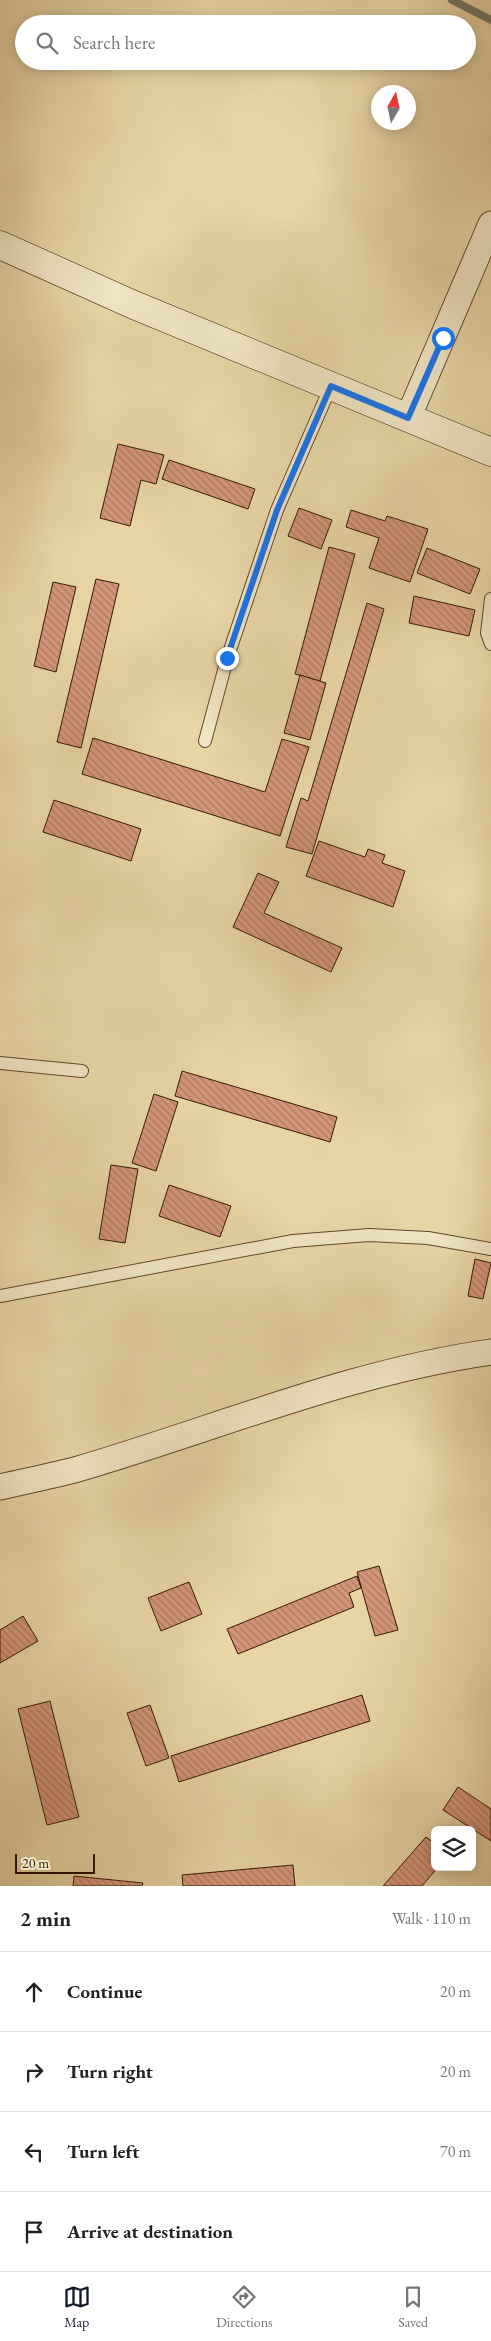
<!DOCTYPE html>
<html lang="en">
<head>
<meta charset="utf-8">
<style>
	:root { --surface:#fff; --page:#f6f6f6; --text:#222; --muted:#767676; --line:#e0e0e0; --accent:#111827 }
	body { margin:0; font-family:"EB Garamond",serif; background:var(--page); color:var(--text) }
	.controls { position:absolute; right:15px; bottom:15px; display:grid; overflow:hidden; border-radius:8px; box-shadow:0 2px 12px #0003 }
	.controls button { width:45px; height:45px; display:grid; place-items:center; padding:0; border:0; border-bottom:1px solid var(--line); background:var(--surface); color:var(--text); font:25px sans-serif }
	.compass { position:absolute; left:371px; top:85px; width:45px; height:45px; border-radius:50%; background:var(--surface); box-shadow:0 2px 12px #0003; rotate:9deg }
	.scale { position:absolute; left:15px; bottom:12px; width:80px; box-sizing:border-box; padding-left:5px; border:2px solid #331904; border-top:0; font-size:14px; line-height:18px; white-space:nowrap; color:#331904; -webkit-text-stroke:4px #efe4c4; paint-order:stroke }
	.stop { position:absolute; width:15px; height:15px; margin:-11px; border:4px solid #1a73e8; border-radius:50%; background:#fff }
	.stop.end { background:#1a73e8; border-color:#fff; box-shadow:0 1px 5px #0008 }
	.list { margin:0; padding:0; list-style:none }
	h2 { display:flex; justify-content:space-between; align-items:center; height:65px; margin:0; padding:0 20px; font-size:21px }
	h2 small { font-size:16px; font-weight:400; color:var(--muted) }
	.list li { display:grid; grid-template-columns:32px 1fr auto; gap:15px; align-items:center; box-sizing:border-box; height:80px; padding:0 20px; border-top:1px solid var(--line) }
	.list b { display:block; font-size:19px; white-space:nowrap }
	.list em { font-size:16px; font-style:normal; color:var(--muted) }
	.icon { flex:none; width:28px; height:28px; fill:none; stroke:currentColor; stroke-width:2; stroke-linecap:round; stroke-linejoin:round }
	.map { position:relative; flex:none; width:491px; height:1886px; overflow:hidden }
	.search { position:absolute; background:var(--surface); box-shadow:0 2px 12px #0003; left:15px; right:15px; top:15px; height:55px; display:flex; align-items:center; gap:12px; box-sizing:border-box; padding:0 18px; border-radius:28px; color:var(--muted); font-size:19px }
	.sheet { height:385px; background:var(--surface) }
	nav { display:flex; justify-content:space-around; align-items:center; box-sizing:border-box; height:70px; border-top:1px solid var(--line); background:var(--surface); font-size:14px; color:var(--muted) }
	nav a { display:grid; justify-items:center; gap:2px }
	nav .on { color:var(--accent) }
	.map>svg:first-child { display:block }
</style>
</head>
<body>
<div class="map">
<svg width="491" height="1886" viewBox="0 0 491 1886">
	<defs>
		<pattern id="building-back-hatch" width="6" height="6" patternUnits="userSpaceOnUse" patternTransform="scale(1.25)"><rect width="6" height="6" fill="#d4957a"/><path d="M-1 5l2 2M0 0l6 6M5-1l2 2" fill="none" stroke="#ad7962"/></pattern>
	</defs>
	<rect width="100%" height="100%" fill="#e7d5a5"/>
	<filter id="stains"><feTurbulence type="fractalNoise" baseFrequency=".004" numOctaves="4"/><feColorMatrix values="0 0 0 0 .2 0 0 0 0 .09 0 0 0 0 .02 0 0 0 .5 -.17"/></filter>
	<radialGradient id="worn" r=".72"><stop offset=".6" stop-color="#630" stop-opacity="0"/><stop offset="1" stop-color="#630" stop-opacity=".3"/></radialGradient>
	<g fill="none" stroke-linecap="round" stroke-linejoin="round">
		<!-- stream -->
		<polyline stroke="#71776b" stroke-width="8" points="452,0 491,20"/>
	</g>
	<!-- building -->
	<g fill="url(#building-back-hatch)" stroke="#331904">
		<polygon points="118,444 164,455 156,484 141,480 130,526 100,518"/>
		<polygon points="169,460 255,489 248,509 162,479"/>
		<polygon points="299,508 332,520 321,549 288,536"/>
		<polygon points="351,510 385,521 387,516 428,529 410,582 369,568 379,538 346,527"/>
		<polygon points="329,547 355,554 320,681 295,674"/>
		<polygon points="427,548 480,569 470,594 417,573"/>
		<polygon points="96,579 119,584 81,748 57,742"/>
		<polygon points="53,582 76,587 56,672 34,666"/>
		<polygon points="414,596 475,610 469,636 409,623"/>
		<polygon points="367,603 384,609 312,854 286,847 301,798 308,801"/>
		<polygon points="300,675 326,683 310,740 284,733"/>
		<polygon points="93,738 265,792 282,739 309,747 280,836 82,774"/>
		<polygon points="54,800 141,829 131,861 43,832"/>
		<polygon points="319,841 365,857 368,849 385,855 382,863 405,871 393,907 306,876"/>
		<polygon points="258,873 279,882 264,913 342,948 331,972 233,927"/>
		<polygon points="182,1071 337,1117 330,1142 175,1096"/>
		<polygon points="154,1094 178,1102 156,1171 132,1163"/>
		<polygon points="111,1165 138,1169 125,1243 99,1239"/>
		<polygon points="169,1185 231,1206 220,1237 159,1216"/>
		<polygon points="475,1259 491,1263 483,1299 468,1296"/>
		<polygon points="379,1566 398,1630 375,1636 357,1572"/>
		<polygon points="357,1576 361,1588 349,1593 354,1607 238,1654 227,1629"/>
		<polygon points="189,1582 202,1614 161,1631 148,1598"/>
		<polygon points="23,1616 38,1641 0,1663 0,1630"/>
		<polygon points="362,1695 370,1721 179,1782 171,1756"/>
		<polygon points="50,1701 79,1817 47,1825 18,1709"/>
		<polygon points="150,1705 169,1758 146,1766 127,1713"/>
		<polygon points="458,1787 491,1809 491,1841 443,1810"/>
		<polygon points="426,1837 435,1844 435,1867 438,1867 422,1886 383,1886"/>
		<polygon points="293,1865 295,1886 183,1886 182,1875"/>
		<polygon points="74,1876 143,1883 142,1886 73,1886"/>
	</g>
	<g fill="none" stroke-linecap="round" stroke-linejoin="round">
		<defs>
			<g id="lane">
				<polyline points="491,599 487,633 491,644"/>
				<polyline points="205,741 227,659 277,510 331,386"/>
				<polyline points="0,1063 82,1071"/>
				<polyline points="0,1296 293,1241 369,1235 428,1238 491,1249"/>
			</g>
			<g id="street">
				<polyline points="408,418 491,224"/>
				<path d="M 0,1487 C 26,1481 52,1476 78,1469 C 215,1429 349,1372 491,1352"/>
			</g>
			<polyline id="secondary" points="0,245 134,305 491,452"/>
		</defs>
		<!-- lane casing -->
		<use href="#lane" stroke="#60482c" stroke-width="14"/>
		<!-- street casing -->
		<use href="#street" stroke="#60482c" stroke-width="27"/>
		<!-- secondary casing -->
		<use href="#secondary" stroke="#331904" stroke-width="29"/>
		<!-- lane -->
		<use href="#lane" stroke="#efe4c4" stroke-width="12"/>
		<!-- street -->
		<use href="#street" stroke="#efe4c4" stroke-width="25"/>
		<!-- secondary -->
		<use href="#secondary" stroke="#efe4c4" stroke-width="28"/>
	</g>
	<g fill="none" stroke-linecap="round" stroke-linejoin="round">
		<!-- route -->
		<polyline stroke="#1a73e8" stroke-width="6" points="227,658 277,510 331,386 408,418 443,338"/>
	</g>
	<rect width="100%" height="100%" filter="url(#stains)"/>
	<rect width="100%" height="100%" fill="url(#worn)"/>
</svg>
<div class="controls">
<button><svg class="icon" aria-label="layers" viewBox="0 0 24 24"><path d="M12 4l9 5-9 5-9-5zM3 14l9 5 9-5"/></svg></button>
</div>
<svg class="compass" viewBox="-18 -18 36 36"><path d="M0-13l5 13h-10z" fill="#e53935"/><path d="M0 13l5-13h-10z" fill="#767676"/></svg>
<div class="scale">20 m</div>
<div class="stop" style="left:443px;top:338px"></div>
<div class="stop end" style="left:227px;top:658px"></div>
<div class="search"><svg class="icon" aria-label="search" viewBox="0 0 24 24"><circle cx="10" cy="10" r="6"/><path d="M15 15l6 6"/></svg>Search here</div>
</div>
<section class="sheet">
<h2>2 min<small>Walk · 110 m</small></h2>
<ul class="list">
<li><svg class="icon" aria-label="ahead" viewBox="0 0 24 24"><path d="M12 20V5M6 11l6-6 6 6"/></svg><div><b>Continue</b></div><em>20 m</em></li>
<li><svg class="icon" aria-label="right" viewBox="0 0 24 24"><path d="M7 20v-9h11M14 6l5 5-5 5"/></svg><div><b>Turn right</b></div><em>20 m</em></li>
<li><svg class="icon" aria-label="left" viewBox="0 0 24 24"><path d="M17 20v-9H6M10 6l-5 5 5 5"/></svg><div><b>Turn left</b></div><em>70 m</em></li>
<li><svg class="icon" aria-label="arrive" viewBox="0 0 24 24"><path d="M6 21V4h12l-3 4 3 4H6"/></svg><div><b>Arrive at destination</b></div></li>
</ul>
</section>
<nav>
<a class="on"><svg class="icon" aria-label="map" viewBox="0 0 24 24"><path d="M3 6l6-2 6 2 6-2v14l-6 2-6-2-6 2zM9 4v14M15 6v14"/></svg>Map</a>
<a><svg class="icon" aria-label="directions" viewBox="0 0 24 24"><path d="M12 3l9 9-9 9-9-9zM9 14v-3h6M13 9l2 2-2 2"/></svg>Directions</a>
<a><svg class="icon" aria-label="saved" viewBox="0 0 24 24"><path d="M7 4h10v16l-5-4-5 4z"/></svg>Saved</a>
</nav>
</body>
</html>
